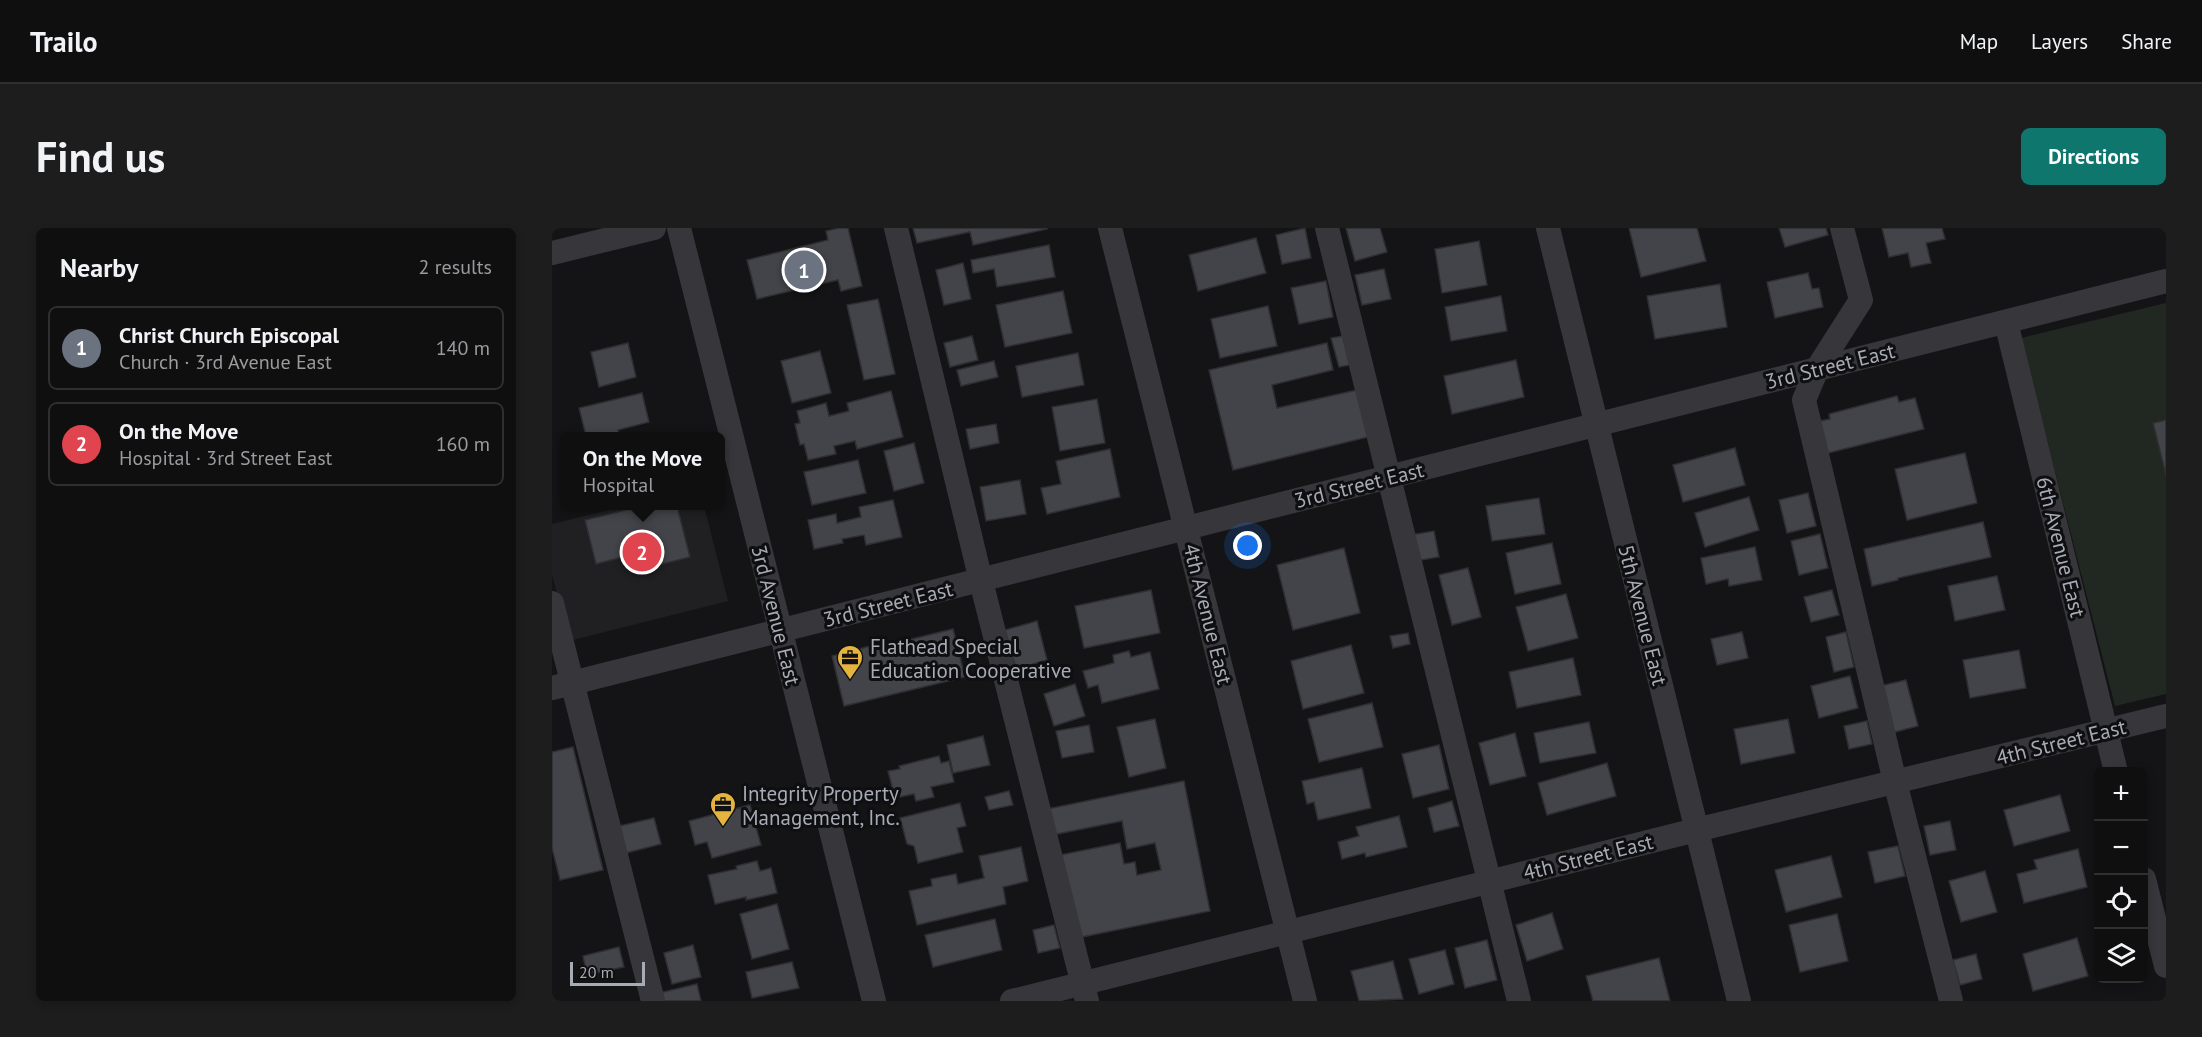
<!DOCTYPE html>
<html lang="en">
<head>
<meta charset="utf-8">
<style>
	:root { --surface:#0f0f10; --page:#1d1d1e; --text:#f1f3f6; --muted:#9b9c9f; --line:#2f2f30; --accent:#0f766e }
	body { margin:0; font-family:"PT Sans",sans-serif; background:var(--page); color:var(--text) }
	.controls { position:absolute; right:18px; bottom:18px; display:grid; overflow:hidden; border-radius:9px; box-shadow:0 3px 9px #0003 }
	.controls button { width:54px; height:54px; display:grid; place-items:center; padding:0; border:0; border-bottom:2px solid var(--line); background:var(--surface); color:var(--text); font:30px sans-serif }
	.scale { position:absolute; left:18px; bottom:15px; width:75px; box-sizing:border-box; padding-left:6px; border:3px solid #a7abb5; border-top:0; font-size:16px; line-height:21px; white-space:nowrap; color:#a7abb5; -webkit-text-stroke:4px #0f0f11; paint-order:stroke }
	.you { position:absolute; left:696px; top:318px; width:21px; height:21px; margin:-15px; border:4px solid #fff; border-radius:50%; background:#1a73e8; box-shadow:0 0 0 9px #1a73e833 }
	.badge { display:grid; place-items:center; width:39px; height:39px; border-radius:50%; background:var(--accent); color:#fff; font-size:20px; font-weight:700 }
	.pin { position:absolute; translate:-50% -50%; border:3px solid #fff; box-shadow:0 2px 6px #0006 }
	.popup { position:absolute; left:8px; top:204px; width:165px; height:78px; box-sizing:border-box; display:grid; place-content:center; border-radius:9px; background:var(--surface); filter:drop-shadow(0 2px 4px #0005); font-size:20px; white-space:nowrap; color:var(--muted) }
	.popup b { font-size:22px; color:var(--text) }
	.popup::after { content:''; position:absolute; left:50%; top:100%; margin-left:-12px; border:12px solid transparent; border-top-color:var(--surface) }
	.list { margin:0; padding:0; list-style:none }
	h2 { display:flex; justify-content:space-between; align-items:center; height:78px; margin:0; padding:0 24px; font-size:26px }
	h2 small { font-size:20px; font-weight:400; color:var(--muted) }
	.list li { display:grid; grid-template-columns:39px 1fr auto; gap:18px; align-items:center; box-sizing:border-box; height:84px; margin:0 12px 12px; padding:0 12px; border:2px solid var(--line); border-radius:9px }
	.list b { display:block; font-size:22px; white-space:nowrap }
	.list p { margin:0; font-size:20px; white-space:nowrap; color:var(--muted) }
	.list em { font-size:20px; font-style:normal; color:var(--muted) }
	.icon { flex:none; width:33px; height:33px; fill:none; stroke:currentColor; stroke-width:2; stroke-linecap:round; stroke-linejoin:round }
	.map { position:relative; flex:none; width:1614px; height:773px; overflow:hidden; border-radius:9px }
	header { display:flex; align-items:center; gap:36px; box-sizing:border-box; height:84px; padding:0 30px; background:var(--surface); border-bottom:2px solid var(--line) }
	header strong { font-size:28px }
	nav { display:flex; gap:33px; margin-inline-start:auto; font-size:21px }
	.intro { display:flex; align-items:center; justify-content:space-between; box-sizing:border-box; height:144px; padding:0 36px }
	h1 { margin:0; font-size:42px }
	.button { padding:15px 27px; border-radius:9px; background:var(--accent); color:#fff; font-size:21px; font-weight:700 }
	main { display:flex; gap:36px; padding:0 36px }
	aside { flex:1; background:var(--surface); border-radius:9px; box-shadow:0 3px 9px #0003 }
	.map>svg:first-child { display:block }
</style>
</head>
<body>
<header>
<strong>Trailo</strong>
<nav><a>Map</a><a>Layers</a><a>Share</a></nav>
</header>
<div class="intro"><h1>Find us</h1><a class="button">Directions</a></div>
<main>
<aside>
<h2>Nearby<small>2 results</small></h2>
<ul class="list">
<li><span class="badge" style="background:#6b7280">1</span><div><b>Christ Church Episcopal</b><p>Church · 3rd Avenue East</p></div><em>140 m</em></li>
<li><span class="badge" style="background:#e0444e">2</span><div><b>On the Move</b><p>Hospital · 3rd Street East</p></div><em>160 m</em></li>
</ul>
</aside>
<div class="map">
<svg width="1614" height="773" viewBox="0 0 1614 773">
	<rect width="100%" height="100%" fill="#141416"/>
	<!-- built -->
	<polygon fill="#202023" points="74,278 152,278 176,373 17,413 0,346 0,296"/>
	<!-- green -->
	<polygon fill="#212822" points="1614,75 1614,466 1563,478 1469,110"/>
	<!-- building -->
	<g fill="#434449" stroke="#2f2e32" stroke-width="1.5">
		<polygon points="287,0 296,0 310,58 289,63 286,52 205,71 195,32 276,12 274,3"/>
		<polygon points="361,0 495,0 495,1 421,17 418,4 365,15"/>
		<polygon points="753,0 759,30 730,36 724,7"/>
		<polygon points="794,0 828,0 835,24 803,33"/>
		<polygon points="1077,0 1145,0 1154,33 1089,49"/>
		<polygon points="1227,0 1274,0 1276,7 1233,19"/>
		<polygon points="1330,0 1390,0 1393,11 1374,15 1379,35 1359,39 1356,25 1337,29"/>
		<polygon points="704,10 714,45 646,63 637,27"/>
		<polygon points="927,13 935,57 890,65 883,21"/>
		<polygon points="497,17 503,49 445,59 442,41 421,45 419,32"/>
		<polygon points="411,35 419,71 392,77 384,42"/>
		<polygon points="832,41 839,71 810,77 803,47"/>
		<polygon points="1256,45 1260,61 1267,60 1271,79 1223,90 1215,54"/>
		<polygon points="774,53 781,89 747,96 739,60"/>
		<polygon points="1168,56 1175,99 1103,111 1095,68"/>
		<polygon points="511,63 520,105 453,119 444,77"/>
		<polygon points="949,68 955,103 899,113 893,79"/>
		<polygon points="326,71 343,146 312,152 295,77"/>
		<polygon points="716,78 725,118 668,130 659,91"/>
		<polygon points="420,108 426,132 398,139 392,115"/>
		<polygon points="791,108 798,137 787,139 779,110"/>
		<polygon points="76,115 84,149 47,159 39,124"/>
		<polygon points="775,115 781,142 720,157 725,180 805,162 816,209 681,242 657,142"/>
		<polygon points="268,123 279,165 240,175 229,133"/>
		<polygon points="526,125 532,157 470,169 464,138"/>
		<polygon points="964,132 972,169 900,186 892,148"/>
		<polygon points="442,133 446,149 409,158 405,142"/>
		<polygon points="339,163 351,209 305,221 303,213 282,218 284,226 256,232 252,216 248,217 243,196 248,195 245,183 274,175 277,188 297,183 295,175"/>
		<polygon points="90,165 97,194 66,202 68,208 34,208 27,180"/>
		<polygon points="1345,168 1347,174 1363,170 1372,201 1276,225 1268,193 1278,191 1277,186"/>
		<polygon points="545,171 553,215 508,223 500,179"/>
		<polygon points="1614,192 1614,247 1601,195"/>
		<polygon points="444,196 447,215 418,221 414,201"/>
		<polygon points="362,215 372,255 342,263 332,223"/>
		<polygon points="1183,220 1193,257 1131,274 1121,237"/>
		<polygon points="558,221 568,269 495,286 489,260 509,256 504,233"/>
		<polygon points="1413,225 1425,275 1355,292 1343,241"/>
		<polygon points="306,232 314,265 260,277 252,244"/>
		<polygon points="468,252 474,286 434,293 428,259"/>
		<polygon points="1256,265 1264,298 1235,305 1227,272"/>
		<polygon points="1197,269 1207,302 1153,319 1143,285"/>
		<polygon points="987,270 993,306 940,313 934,278"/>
		<polygon points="341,272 350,309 314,317 312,307 290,311 291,315 262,321 256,292 284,286 285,295 309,289 307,279"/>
		<polygon points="90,278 125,278 138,329 79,344 75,328 44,336 33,292"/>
		<polygon points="1431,294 1439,329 1346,350 1346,352 1320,358 1312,321"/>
		<polygon points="882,303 887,329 863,333 858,307"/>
		<polygon points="1268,306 1276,340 1247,347 1239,313"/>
		<polygon points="1000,315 1009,356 963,366 954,325"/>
		<polygon points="1203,319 1210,352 1177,358 1176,351 1154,356 1149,330"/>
		<polygon points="792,320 808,385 741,402 725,337"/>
		<polygon points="916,340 929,389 900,397 887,347"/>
		<polygon points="1445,348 1453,382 1403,393 1396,358"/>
		<polygon points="599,362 608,405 532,420 523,378"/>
		<polygon points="1280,362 1287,387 1259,394 1252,369"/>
		<polygon points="1014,366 1026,410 976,423 964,379"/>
		<polygon points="485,393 495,432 464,441 453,402"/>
		<polygon points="401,401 413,449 292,478 280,428 326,416 327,419"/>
		<polygon points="1190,404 1196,430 1165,437 1159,411"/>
		<polygon points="1294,404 1302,439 1282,444 1274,409"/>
		<polygon points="856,405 858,416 841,420 838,408"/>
		<polygon points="799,417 812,465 751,481 739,433"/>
		<polygon points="1467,422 1474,460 1418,470 1411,432"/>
		<polygon points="577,423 579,429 598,424 607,461 550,475 546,457 536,460 531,443 562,435 561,427"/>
		<polygon points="1021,430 1029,467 965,480 957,444"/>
		<polygon points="1298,448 1306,480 1267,490 1259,458"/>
		<polygon points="1354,452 1366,498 1339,505 1328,458"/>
		<polygon points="523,456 533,488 502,498 492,466"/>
		<polygon points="820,475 831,519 767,534 756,491"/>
		<polygon points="603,491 614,540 577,549 565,499"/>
		<polygon points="1236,491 1243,525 1189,536 1182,501"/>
		<polygon points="1315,493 1320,516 1297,521 1292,498"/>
		<polygon points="1037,494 1044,525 988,535 982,505"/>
		<polygon points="537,497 542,524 510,530 504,503"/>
		<polygon points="963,505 974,548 938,557 927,515"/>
		<polygon points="431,508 438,537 401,545 395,517"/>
		<polygon points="887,517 897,561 861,570 850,526"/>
		<polygon points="21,519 51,642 8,652 0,620 0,524"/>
		<polygon points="387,528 389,535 397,533 402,554 379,559 382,569 364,573 362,566 343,570 336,543 348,541 347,538"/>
		<polygon points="1055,535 1064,568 995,587 986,555"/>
		<polygon points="810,540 819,580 766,592 762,574 755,576 750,553"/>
		<polygon points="632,553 658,683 525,710 508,627 568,615 572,636 583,634 585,647 609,642 603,615 575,621 570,593 500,607 495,581"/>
		<polygon points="457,563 461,577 437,582 433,569"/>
		<polygon points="1508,567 1518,603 1462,618 1452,582"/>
		<polygon points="900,573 907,598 882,604 876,580"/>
		<polygon points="408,575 414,598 405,600 411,624 366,635 362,618 355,616 348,590"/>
		<polygon points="198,577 209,617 160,630 155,614 143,617 137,593"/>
		<polygon points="847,588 855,619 814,629 813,625 790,631 786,614 807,608 804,599"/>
		<polygon points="102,590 109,616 70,626 63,599"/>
		<polygon points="1398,593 1404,622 1378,627 1372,598"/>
		<polygon points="1346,618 1353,648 1323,655 1316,624"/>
		<polygon points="469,619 476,653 451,659 454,676 365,697 357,663 380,658 379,651 404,646 406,656 432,650 427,628"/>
		<polygon points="1526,621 1535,659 1472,675 1465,646 1485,641 1482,632"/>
		<polygon points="1279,628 1290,669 1234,684 1223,642"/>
		<polygon points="205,633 208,643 219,640 225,665 194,672 194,669 163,676 156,647 185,641 184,638"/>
		<polygon points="1433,643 1445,684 1409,694 1397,653"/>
		<polygon points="225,676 237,721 200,731 188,686"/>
		<polygon points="1000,685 1011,721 975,733 964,697"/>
		<polygon points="1285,686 1296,733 1248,744 1237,697"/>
		<polygon points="443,691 450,722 381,739 373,707"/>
		<polygon points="502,697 508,720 486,725 481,702"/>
		<polygon points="1525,710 1536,748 1481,763 1471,726"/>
		<polygon points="935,712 945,752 913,760 903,720"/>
		<polygon points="141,717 149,749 120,756 112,725"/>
		<polygon points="67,719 72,739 35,747 31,728"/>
		<polygon points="893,722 902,756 867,766 857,731"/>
		<polygon points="1424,726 1430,751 1408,757 1401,732"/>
		<polygon points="1107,730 1118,773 1041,773 1034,748"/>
		<polygon points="841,733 851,771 807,773 799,743"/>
		<polygon points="240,734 247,760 200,770 194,744"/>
		<polygon points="145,756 149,773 109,773 107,765"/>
	</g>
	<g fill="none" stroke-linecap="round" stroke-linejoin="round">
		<!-- minor -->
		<g stroke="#36363b" stroke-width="24">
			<polyline points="127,0 322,773"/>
			<polyline points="344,0 429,353 535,773"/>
			<polyline points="558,0 753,773"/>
			<polyline points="775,0 967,773"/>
			<polyline points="996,0 1187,773"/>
			<polyline points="1290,0 1309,72 1265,141 1252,172 1343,554 1399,773"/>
			<polyline points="0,25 102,0"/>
			<polyline points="1454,94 1564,544"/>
			<polyline points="0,375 101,773"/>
			<polyline points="0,460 1614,53"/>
			<polyline points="1592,651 1614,738"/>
			<polyline points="460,773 1144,602 1614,488"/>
		</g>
	</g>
	<!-- icons -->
	<defs>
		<symbol id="office-pin" viewBox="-11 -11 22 30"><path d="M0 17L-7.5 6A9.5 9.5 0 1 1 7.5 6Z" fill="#e4b43e" stroke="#0f0f11"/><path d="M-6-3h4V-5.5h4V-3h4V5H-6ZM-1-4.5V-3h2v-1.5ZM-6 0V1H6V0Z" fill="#111"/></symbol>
	</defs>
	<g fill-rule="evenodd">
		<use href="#office-pin" x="283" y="415" width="30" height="40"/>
		<use href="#office-pin" x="156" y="562" width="30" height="40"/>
	</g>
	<g text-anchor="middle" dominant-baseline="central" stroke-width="6" stroke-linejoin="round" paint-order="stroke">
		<!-- street labels -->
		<g font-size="21" fill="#a7abb5" stroke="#0f0f11">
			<text transform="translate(1278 138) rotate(-14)">3rd Street East</text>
			<text transform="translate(807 257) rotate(-14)">3rd Street East</text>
			<text transform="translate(1509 319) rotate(76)">6th Avenue East</text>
			<text transform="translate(336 376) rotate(-14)">3rd Street East</text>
			<text transform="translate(656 386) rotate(76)">4th Avenue East</text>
			<text transform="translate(224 387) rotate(76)">3rd Avenue East</text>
			<text transform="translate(1091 387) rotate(76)">5th Avenue East</text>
			<text transform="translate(1509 514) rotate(-14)">4th Street East</text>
			<text transform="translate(1036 629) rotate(-14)">4th Street East</text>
		</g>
		<!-- poi labels -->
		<g font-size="21" fill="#a7abb5" stroke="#0f0f11" text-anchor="start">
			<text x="318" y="418">Flathead Special<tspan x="318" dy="24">Education Cooperative</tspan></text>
			<text x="190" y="565">Integrity Property<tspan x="190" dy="24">Management, Inc.</tspan></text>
		</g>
	</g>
</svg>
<div class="controls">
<button>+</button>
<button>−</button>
<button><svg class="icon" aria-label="locate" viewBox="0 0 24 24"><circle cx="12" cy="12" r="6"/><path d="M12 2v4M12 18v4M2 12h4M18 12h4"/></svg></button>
<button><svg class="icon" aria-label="layers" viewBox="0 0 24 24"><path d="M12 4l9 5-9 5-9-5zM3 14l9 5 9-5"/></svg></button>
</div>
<div class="scale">20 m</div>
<div class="you"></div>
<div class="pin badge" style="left:252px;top:42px;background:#6b7280">1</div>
<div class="pin badge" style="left:90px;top:324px;background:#e0444e">2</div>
<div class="popup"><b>On the Move</b>Hospital</div>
</div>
</main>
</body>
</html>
